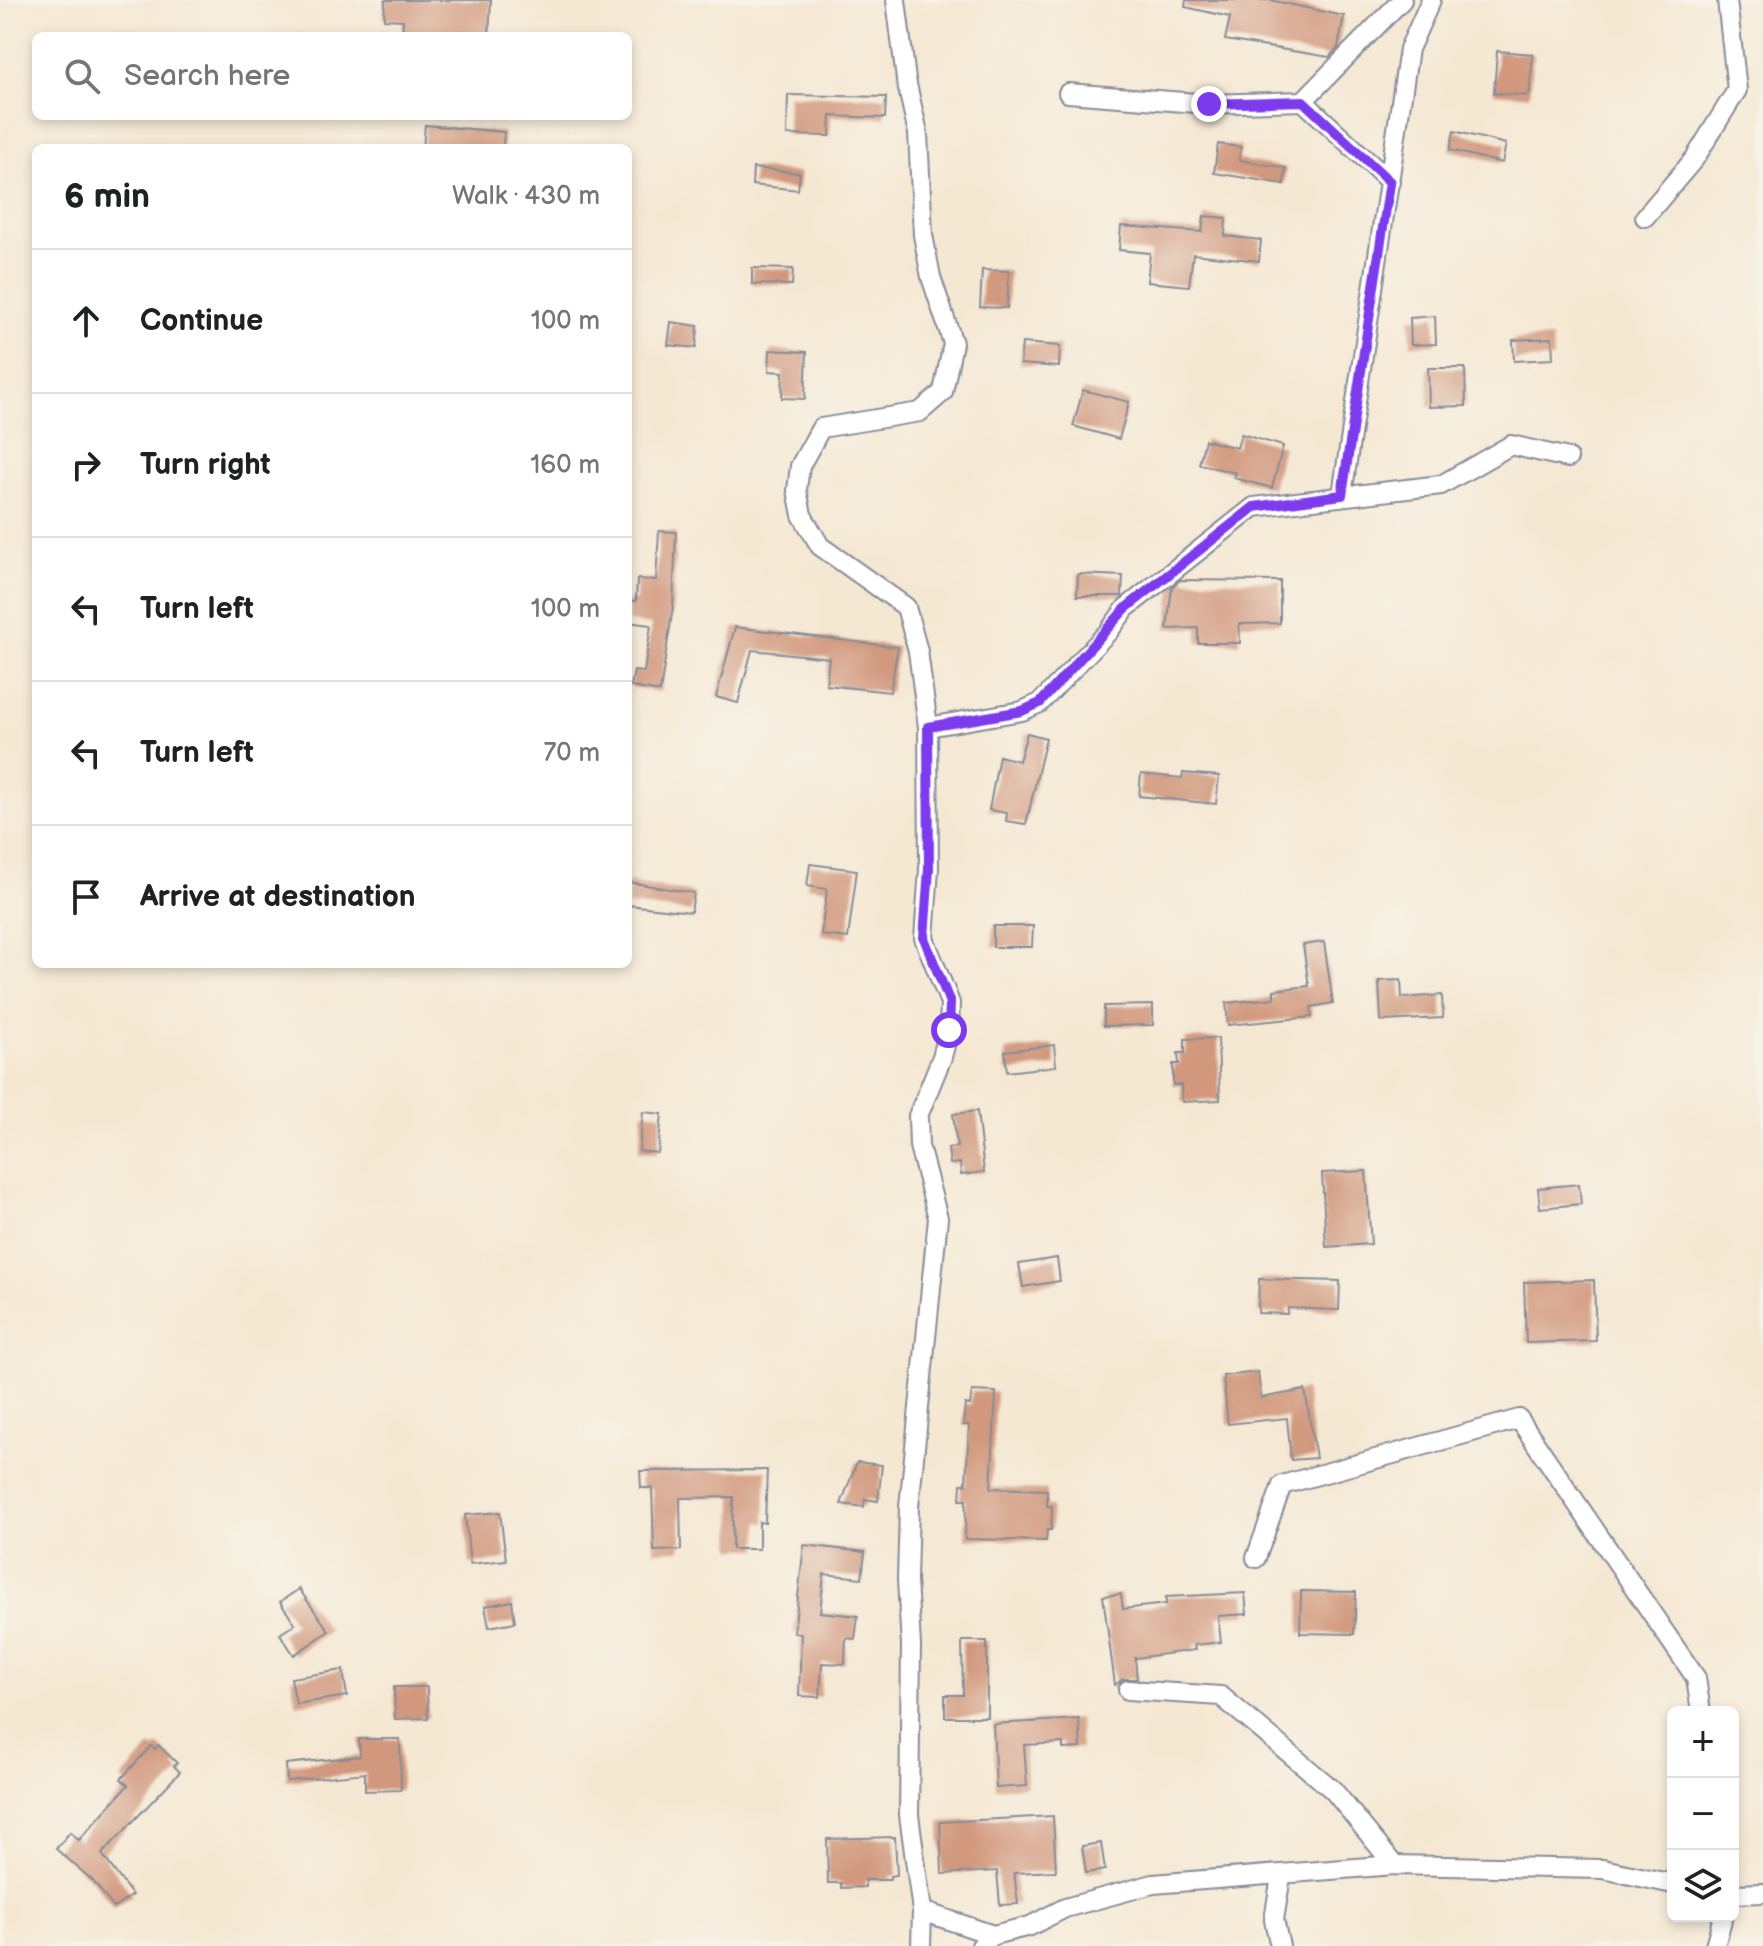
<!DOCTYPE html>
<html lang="en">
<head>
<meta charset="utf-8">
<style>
	:root { --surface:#fff; --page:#f2f2f2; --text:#202124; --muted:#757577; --line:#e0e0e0 }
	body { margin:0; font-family:"Balsamiq Sans",sans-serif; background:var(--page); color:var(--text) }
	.controls { position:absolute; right:24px; bottom:24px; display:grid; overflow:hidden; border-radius:12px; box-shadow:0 4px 12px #0003 }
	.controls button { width:72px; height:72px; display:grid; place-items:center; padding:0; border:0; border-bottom:2px solid var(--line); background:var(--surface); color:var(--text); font:40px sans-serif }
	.stop { position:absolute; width:24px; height:24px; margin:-18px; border:6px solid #7c3aed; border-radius:50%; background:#fff }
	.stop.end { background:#7c3aed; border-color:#fff; box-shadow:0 2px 8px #0008 }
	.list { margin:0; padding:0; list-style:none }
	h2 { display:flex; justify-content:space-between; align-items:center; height:104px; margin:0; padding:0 32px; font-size:34px }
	h2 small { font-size:26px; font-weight:400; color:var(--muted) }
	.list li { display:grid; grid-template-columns:52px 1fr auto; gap:24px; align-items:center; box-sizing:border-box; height:144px; padding:0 32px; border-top:2px solid var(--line) }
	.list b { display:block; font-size:30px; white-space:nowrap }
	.list em { font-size:26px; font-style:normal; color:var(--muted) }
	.icon { flex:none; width:44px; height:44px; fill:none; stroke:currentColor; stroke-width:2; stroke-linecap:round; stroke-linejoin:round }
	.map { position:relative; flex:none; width:1763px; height:1946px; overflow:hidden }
	.search { position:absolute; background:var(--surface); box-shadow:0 4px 12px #0003; left:32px; top:32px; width:600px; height:88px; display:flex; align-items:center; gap:20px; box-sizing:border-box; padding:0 28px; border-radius:12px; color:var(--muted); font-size:30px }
	.panel { position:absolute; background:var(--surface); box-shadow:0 4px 12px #0003; left:32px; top:144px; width:600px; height:824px; border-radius:12px }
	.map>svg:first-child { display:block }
</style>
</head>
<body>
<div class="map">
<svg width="1763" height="1946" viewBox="0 0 1763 1946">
	<rect width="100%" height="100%" fill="#f7f3e8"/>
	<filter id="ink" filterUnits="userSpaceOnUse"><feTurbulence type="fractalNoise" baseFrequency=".0125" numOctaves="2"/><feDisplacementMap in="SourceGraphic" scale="16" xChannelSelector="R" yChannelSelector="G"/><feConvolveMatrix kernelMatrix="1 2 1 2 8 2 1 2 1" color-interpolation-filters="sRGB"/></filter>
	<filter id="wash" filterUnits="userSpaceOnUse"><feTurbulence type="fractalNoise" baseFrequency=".006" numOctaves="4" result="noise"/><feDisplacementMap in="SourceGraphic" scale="32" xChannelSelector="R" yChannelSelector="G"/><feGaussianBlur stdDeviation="1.8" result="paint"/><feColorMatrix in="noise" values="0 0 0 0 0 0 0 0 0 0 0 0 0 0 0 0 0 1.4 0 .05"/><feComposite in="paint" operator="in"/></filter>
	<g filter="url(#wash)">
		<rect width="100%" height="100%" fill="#f5e8d3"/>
		<g id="blocks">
			<!-- building -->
			<g fill="#d1987d">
				<polygon points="385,0 491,0 489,36 402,36 403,20 384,19"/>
				<polygon points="1186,0 1270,0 1344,16 1338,48 1329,57 1225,40 1230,17 1185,7"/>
				<polygon points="1497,51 1533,54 1529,96 1494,93"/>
				<polygon points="788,95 886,97 885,118 831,116 830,136 787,135"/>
				<polygon points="425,125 504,132 503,148 423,148"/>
				<polygon points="1454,131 1506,144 1502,163 1450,150"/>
				<polygon points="1218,144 1241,147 1239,160 1286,168 1284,184 1214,173"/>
				<polygon points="753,168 800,173 798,190 752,185"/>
				<polygon points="1204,216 1226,218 1225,236 1261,240 1259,261 1193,254 1189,286 1147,282 1150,253 1119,250 1121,226 1202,232"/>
				<polygon points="752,268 793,269 792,285 752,284"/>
				<polygon points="982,270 1009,271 1007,308 980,307"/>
				<polygon points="1435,316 1436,344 1411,345 1410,318"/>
				<polygon points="671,322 698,326 696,348 668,345"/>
				<polygon points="1552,338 1553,359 1514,361 1513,340"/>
				<polygon points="1022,343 1060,346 1059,367 1020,364"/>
				<polygon points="770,350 807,352 805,399 782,398 783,372 769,371"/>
				<polygon points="1428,368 1465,368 1466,406 1429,407"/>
				<polygon points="1083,390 1129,402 1119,439 1073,426"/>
				<polygon points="1241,434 1283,446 1272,488 1234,478 1236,473 1199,464 1205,440 1237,448"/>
				<polygon points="659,531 676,532 673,607 660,692 631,687 634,671 644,672 651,625 628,622 628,600 636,601 637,579 656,580"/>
				<polygon points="1078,574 1123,576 1122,596 1077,596"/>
				<polygon points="1180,580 1280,581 1280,623 1239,624 1240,643 1198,643 1198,628 1167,629 1172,587"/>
				<polygon points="735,627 898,647 890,692 826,685 829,658 752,650 738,703 716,697"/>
				<polygon points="1027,733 1046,738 1026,824 1006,821 1007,813 989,810 999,756 1019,761"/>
				<polygon points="1183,773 1219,776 1216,804 1139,796 1141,774 1182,778"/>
				<polygon points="810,864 857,870 848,938 821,935 827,889 807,886"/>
				<polygon points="628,882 694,893 691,912 628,905"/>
				<polygon points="993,926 1033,926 1032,947 993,947"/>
				<polygon points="1324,942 1333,1003 1311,1007 1312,1017 1228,1025 1226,1003 1274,998 1274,990 1309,986 1303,945"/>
				<polygon points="1401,980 1402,998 1442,995 1443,1018 1381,1021 1379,981"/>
				<polygon points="1153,1005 1153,1025 1104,1026 1104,1006"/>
				<polygon points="1218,1038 1220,1100 1182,1102 1181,1085 1173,1085 1173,1064 1179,1064 1178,1053 1185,1053 1185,1039"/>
				<polygon points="1054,1045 1056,1066 1007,1072 1005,1051"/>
				<polygon points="977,1111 984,1172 961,1175 960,1163 950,1164 948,1148 957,1147 953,1114"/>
				<polygon points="643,1112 662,1114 658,1153 639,1151"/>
				<polygon points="1366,1171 1371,1244 1326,1247 1322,1173"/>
				<polygon points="1579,1184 1581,1204 1540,1208 1538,1188"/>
				<polygon points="1057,1258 1060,1281 1023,1287 1019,1264"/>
				<polygon points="1259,1279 1340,1281 1339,1310 1288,1308 1287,1314 1258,1313"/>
				<polygon points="1594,1280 1596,1341 1526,1343 1524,1282"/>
				<polygon points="1258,1372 1261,1398 1305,1390 1316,1458 1291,1460 1287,1418 1228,1424 1223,1376"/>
				<polygon points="972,1391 996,1392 991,1488 1047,1490 1047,1506 1052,1506 1051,1530 1047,1530 1046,1541 965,1539 966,1500 960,1500 961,1484 966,1484 969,1425 963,1425 965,1404 970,1405"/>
				<polygon points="857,1462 882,1465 878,1501 865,1499 864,1507 841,1504"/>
				<polygon points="767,1470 765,1523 759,1522 759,1549 732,1549 733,1497 680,1498 681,1550 654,1551 652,1488 641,1488 640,1471"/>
				<polygon points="500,1512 506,1560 470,1564 465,1515"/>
				<polygon points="804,1545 865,1552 862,1578 824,1574 820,1612 858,1616 855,1639 846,1638 845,1664 822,1663 820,1697 799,1696 801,1634 794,1633"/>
				<polygon points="299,1589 329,1631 294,1655 280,1634 295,1624 280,1602"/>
				<polygon points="1301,1591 1356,1592 1354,1634 1300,1633"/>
				<polygon points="1245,1593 1247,1614 1218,1616 1221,1642 1194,1645 1195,1650 1135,1658 1137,1679 1123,1679 1115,1685 1103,1596 1121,1594 1123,1609 1166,1604 1166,1597"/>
				<polygon points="512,1601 515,1622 489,1627 485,1606"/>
				<polygon points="962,1641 987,1641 987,1717 945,1717 945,1695 963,1695"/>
				<polygon points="343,1670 347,1696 296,1704 291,1678"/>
				<polygon points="394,1687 427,1687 428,1718 395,1719"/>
				<polygon points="1079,1719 1081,1748 1063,1749 1063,1743 1024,1745 1027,1786 996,1788 993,1724"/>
				<polygon points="359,1739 400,1739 401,1790 365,1791 365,1773 287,1781 286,1764 360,1756"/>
				<polygon points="158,1745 177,1763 174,1766 180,1772 102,1854 132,1895 114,1908 92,1880 56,1849 70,1832 79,1840 128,1785 121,1779 151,1746 155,1749"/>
				<polygon points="1053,1816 1056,1871 1014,1873 1018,1904 1000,1905 997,1871 942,1874 940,1822"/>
				<polygon points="895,1837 897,1875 890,1876 890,1880 865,1880 865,1887 841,1888 841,1883 828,1883 827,1839"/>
				<polygon points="1101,1843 1105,1870 1086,1873 1082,1846"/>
			</g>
		</g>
	</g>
	<g filter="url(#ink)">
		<use href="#blocks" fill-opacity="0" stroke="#888c98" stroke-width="2"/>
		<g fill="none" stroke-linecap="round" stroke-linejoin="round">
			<defs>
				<g id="minor">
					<polyline points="896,0 906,80 918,133 923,235 931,277 953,343 943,392 920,412 821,428 800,466 797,490 802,515 820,546 906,607 918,651 928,727 929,869 924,938 950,1003 949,1030 942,1057 918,1116 919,1146 938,1218 909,1507 907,1580 911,1645 909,1815 922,1911 921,1946"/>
					<polyline points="1068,93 1209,104 1303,101 1390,182"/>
					<polyline points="1303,101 1402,0"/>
					<polyline points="1645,217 1695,158 1737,90 1727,0"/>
					<polyline points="1342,495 1409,49 1431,0"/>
					<polyline points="928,727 1022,711 1040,703 1109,631 1126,608 1254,507 1441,485 1511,445 1568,458"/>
					<polyline points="1256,1558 1282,1485 1519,1419 1696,1678 1701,1712"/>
					<polyline points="1128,1690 1221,1696 1333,1790 1394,1865"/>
					<polyline points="1733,1894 1763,1893"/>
					<polyline points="922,1911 993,1935"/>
					<polyline points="981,1946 993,1935 1030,1926 1065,1908 1153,1884 1394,1865 1603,1869 1673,1884"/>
					<polyline points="1280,1946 1274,1920 1281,1876"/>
					<polyline points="1715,1946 1723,1916"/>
				</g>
			</defs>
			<!-- minor casing -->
			<use href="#minor" stroke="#888c98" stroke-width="22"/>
			<!-- minor -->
			<use href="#minor" stroke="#fff" stroke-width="18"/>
		</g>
	</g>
	<g fill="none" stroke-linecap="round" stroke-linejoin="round" filter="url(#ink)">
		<!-- route -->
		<polyline stroke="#7c3aed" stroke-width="10" points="949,1030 950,1003 924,938 929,869 928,727 1022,711 1040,703 1126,608 1254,507 1342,495 1390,182 1303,101 1209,104"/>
	</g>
</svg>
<div class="controls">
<button>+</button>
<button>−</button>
<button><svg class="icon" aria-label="layers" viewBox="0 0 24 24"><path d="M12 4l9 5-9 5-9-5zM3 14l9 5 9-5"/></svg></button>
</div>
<div class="stop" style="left:949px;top:1030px"></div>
<div class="stop end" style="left:1209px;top:104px"></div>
<div class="search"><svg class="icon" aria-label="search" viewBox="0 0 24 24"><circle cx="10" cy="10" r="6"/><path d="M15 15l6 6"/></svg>Search here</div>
<section class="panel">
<h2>6 min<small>Walk · 430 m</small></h2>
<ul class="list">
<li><svg class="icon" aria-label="ahead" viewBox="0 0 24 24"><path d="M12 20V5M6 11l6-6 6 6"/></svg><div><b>Continue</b></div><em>100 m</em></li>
<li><svg class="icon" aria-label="right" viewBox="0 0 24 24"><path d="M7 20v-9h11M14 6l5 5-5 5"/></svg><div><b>Turn right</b></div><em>160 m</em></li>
<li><svg class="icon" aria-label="left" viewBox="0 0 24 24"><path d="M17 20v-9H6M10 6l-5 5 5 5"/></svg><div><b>Turn left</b></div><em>100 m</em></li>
<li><svg class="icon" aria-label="left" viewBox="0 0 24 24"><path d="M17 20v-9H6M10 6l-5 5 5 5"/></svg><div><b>Turn left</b></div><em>70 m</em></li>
<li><svg class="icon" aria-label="arrive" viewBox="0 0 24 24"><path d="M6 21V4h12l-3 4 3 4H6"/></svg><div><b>Arrive at destination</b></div></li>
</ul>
</section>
</div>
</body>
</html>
